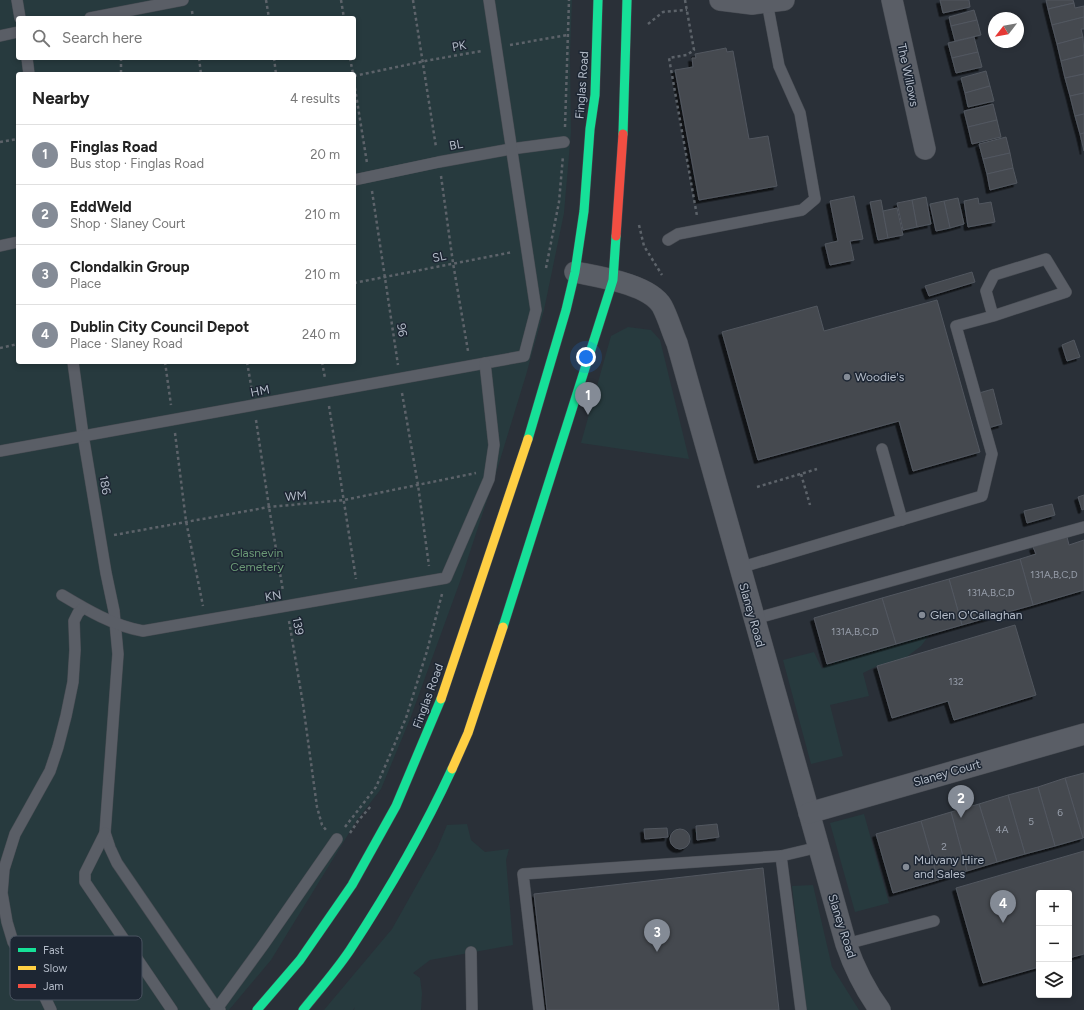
<!DOCTYPE html>
<html lang="en">
<head>
<meta charset="utf-8">
<style>
	:root { --surface:#fff; --page:#f2f2f2; --text:#222; --muted:#767676; --line:#e0e0e0; --accent:#848b96 }
	body { margin:0; font-family:Figtree,sans-serif; background:var(--page); color:var(--text) }
	.controls { position:absolute; right:12px; bottom:12px; display:grid; overflow:hidden; border-radius:4px; box-shadow:0 2px 6px #0003 }
	.controls button { width:36px; height:36px; display:grid; place-items:center; padding:0; border:0; border-bottom:1px solid var(--line); background:var(--surface); color:var(--text); font:20px sans-serif }
	.compass { position:absolute; left:988px; top:12px; width:36px; height:36px; border-radius:50%; background:var(--surface); box-shadow:0 2px 6px #0003; rotate:239deg }
	.you { position:absolute; left:586px; top:357px; width:14px; height:14px; margin:-10px; border:3px solid #fff; border-radius:50%; background:#1a73e8; box-shadow:0 0 0 6px #1a73e833 }
	.badge { display:grid; place-items:center; width:26px; height:26px; border-radius:50%; background:var(--accent); color:#fff; font-size:13px; font-weight:700 }
	.pin { position:absolute; translate:-50% -33px; filter:drop-shadow(0 1px 2px #0008) }
	.pin::after { content:''; position:absolute; top:21px; width:14px; height:12px; background:inherit; clip-path:polygon(0 0,100% 0,50% 100%) }
	.list { margin:0; padding:0; list-style:none }
	h2 { display:flex; justify-content:space-between; align-items:center; height:52px; margin:0; padding:0 16px; font-size:17px }
	h2 small { font-size:13px; font-weight:400; color:var(--muted) }
	.list li { display:grid; grid-template-columns:26px 1fr auto; gap:12px; align-items:center; box-sizing:border-box; height:60px; padding:0 16px; border-top:1px solid var(--line) }
	.list b { display:block; font-size:15px; white-space:nowrap }
	.list p { margin:0; font-size:13px; white-space:nowrap; color:var(--muted) }
	.list em { font-size:13px; font-style:normal; color:var(--muted) }
	.icon { flex:none; width:22px; height:22px; fill:none; stroke:currentColor; stroke-width:2; stroke-linecap:round; stroke-linejoin:round }
	.map { position:relative; flex:none; width:1084px; height:1010px; overflow:hidden }
	.search { position:absolute; background:var(--surface); box-shadow:0 2px 6px #0003; left:16px; top:16px; width:340px; height:44px; display:flex; align-items:center; gap:10px; box-sizing:border-box; padding:0 14px; border-radius:4px; color:var(--muted); font-size:15px }
	.panel { position:absolute; background:var(--surface); box-shadow:0 2px 6px #0003; left:16px; top:72px; width:340px; height:292px; border-radius:4px }
	.map>svg:first-child { display:block }
</style>
</head>
<body>
<div class="map">
<svg width="1084" height="1010" viewBox="0 0 1084 1010">
	<defs>
		<filter id="shadow"><feDropShadow dx="-3.5" dy="3.5" stdDeviation="0" flood-color="#0009"/></filter>
	</defs>
	<rect width="100%" height="100%" fill="#2a3038"/>
	<!-- green -->
	<g fill="#273a3e" fill-rule="evenodd">
		<path d="M 0,0 L 572,0 L 570,55 L 571,132 L 564,213 L 544,310 L 526,375 L 496,473 L 462,576 L 410,719 L 381,789 L 357,820 L 271,960 L 229,1010 L 0,1010 ZM 18,18 L 354,18 L 354,58 L 18,58 ZM 18,74 L 354,74 L 354,362 L 18,362 Z"/>
		<polygon points="628,327 651,330 660,340 689,459 581,443 611,336"/>
		<polygon points="930,634 921,646 905,658 877,666 863,673 869,696 830,705 843,756 811,764 783,660 814,652 822,669 827,664"/>
		<polygon points="864,814 889,903 855,912 830,823"/>
		<polygon points="467,824 471,840 485,852 509,849 506,860 513,945 430,960 413,973 420,978 422,993 421,1010 354,1010 355,1007 353,1010 324,1010 392,929 437,849 447,825"/>
		<polygon points="813,885 832,967 859,1010 806,1010 792,886"/>
	</g>
	<!-- building -->
	<g fill="#444950" stroke="#52575f" filter="url(#shadow)">
		<polygon points="940,0 969,0 970,7 943,13"/>
		<polygon points="1046,0 1073,0 1074,3 1048,9"/>
		<polygon points="1074,3 1075,8 1084,6 1084,17 1052,25 1048,9"/>
		<polygon points="974,10 977,20 951,26 949,17"/>
		<polygon points="1084,17 1084,29 1081,29 1083,37 1057,44 1052,25"/>
		<polygon points="977,20 981,35 955,41 951,26"/>
		<polygon points="974,37 978,52 952,58 948,43"/>
		<polygon points="1083,37 1084,55 1061,61 1057,44"/>
		<polygon points="726,48 727,52 733,51 749,139 768,136 777,186 699,200 675,70 693,67 692,58 696,58 695,54"/>
		<polygon points="978,52 982,67 956,73 952,58"/>
		<polygon points="1084,55 1084,74 1065,78 1061,61"/>
		<polygon points="986,71 990,86 965,93 961,78"/>
		<polygon points="1084,74 1084,93 1070,96 1065,78"/>
		<polygon points="990,86 994,101 968,107 965,93"/>
		<polygon points="1084,93 1084,114 1075,116 1070,96"/>
		<polygon points="993,104 997,120 968,127 964,111"/>
		<polygon points="1084,114 1084,133 1080,134 1075,116"/>
		<polygon points="997,120 1001,137 972,144 968,127"/>
		<polygon points="1084,133 1084,151 1080,134"/>
		<polygon points="1006,137 1010,153 983,159 979,144"/>
		<polygon points="1010,153 1013,168 987,174 983,159"/>
		<polygon points="1013,168 1017,183 990,190 987,174"/>
		<polygon points="854,196 863,239 850,241 854,260 830,265 825,244 838,241 830,201"/>
		<polygon points="926,197 931,224 917,227 912,200"/>
		<polygon points="958,198 964,224 950,228 944,201"/>
		<polygon points="978,198 979,204 991,202 995,222 968,227 964,201"/>
		<polygon points="881,200 888,238 878,240 870,202"/>
		<polygon points="912,200 917,227 903,230 897,203"/>
		<polygon points="944,201 950,228 936,231 930,204"/>
		<polygon points="897,208 903,235 888,238 883,211"/>
		<polygon points="972,272 975,282 929,296 925,286"/>
		<polygon points="937,300 980,452 913,471 899,421 758,460 722,332 817,306 824,331"/>
		<polygon points="1074,340 1080,357 1067,361 1062,345"/>
		<polygon points="993,389 1002,424 988,428 979,393"/>
		<polygon points="1084,495 1084,509 1082,510 1078,497"/>
		<polygon points="1052,504 1055,515 1027,523 1024,511"/>
		<polygon points="1067,537 1069,545 1084,540 1084,590 1033,605 1020,559 1036,554 1033,547"/>
		<polygon points="1020,559 1033,605 962,625 949,579"/>
		<polygon points="949,579 962,625 896,644 882,598"/>
		<polygon points="882,598 896,644 827,664 814,618"/>
		<polygon points="1015,625 1036,695 954,720 948,701 892,718 877,666"/>
		<polygon points="1084,773 1084,837 1083,838 1065,778"/>
		<polygon points="1065,778 1083,838 1055,846 1038,787"/>
		<polygon points="1038,787 1055,846 1025,854 1008,795"/>
		<polygon points="1008,795 1025,854 997,862 979,804"/>
		<polygon points="979,804 997,862 967,871 951,812"/>
		<polygon points="951,812 967,871 938,880 921,821"/>
		<polygon points="921,821 938,880 893,893 876,834"/>
		<polygon points="717,824 719,837 697,840 696,826"/>
		<polygon points="667,828 668,837 645,839 644,829"/>
		<circle cx="680" cy="839" r="10"/>
		<polygon points="1084,851 1084,954 1069,958 1069,893 1039,893 1039,967 983,983 956,888"/>
		<polygon points="763,868 779,1010 547,1010 534,894"/>
	</g>
	<g fill="none" stroke-linecap="round" stroke-linejoin="round">
		<defs>
			<g id="lane">
				<polyline points="17,0 20,18"/>
				<polyline points="90,18 183,0"/>
				<polyline points="0,36 18,32"/>
				<polyline points="27,58 29,74"/>
				<polyline points="354,180 439,162 511,149 564,142"/>
				<polyline points="668,240 678,234 802,210 815,199 800,113 779,66 767,2"/>
				<polyline points="0,246 18,242"/>
				<polyline points="73,362 83,435 106,573 114,611 118,654 105,833 110,848 117,863 213,1003 220,1010"/>
				<polyline points="882,449 902,520"/>
				<polyline points="0,451 524,356 536,310 489,0"/>
				<polyline points="739,568 982,496 992,454 956,326 993,316 1066,292 1046,259 994,275 986,291 993,316"/>
				<path d="M 62,595 C 87,610 114,626 143,631 L 446,578 L 489,479 L 494,445 L 485,363"/>
				<polyline points="754,619 1084,527"/>
				<polyline points="105,833 85,873 85,882 172,1010"/>
				<polyline points="781,856 801,1010"/>
				<polyline points="846,944 934,921"/>
				<polyline points="471,952 472,1010"/>
				<polyline points="51,1010 39,985 13,942 7,922 2,893 4,869 15,834 50,771 58,747 66,716 73,682 75,650 74,621 78,613 83,608"/>
				<polyline points="216,1010 264,944 337,839"/>
				<polyline points="539,1010 523,874 781,856 819,847"/>
			</g>
			<g id="street">
				<polyline points="720,0 752,4 784,0"/>
				<polyline points="892,0 925,149"/>
				<path d="M 575,272 C 599,277 649,284 662,306 C 668,317 672,332 677,343 C 732,544 789,744 846,944 C 854,967 866,991 880,1010"/>
				<polyline points="809,813 1084,734"/>
			</g>
			<g id="fast">
				<polyline points="623,134 627,0"/>
				<polyline points="528,439 566,310 575,272 584,211 590,129 595,95 598,0"/>
				<polyline points="503,627 613,280 616,236"/>
				<polyline points="257,1010 300,960 352,885 396,806 441,699"/>
				<path d="M 303,1010 C 319,990 336,971 350,950 C 388,892 423,832 452,769"/>
			</g>
			<g id="slow">
				<polyline points="441,699 528,439"/>
				<polyline points="452,769 468,733 503,627"/>
			</g>
			<polyline id="jam" points="616,236 623,134"/>
		</defs>
		<!-- lane casing -->
		<use href="#lane" stroke="#484c53" stroke-width="12"/>
		<!-- street casing -->
		<use href="#street" stroke="#484c53" stroke-width="22"/>
		<!-- fast casing -->
		<use href="#fast" stroke="#484c53" stroke-width="10"/>
		<!-- slow casing -->
		<use href="#slow" stroke="#484c53" stroke-width="10"/>
		<!-- jam casing -->
		<use href="#jam" stroke="#484c53" stroke-width="10"/>
		<!-- path -->
		<g stroke="#5d636a" stroke-width="2.5" stroke-dasharray="3 3" stroke-linecap="butt">
			<polyline points="266,0 269,18"/>
			<polyline points="341,0 344,18"/>
			<polyline points="413,0 436,147"/>
			<polyline points="685,0 694,50 687,55 669,58 697,216"/>
			<polyline points="192,11 193,18"/>
			<polyline points="648,24 663,12 687,10"/>
			<polyline points="510,45 567,35"/>
			<polyline points="121,58 121,74"/>
			<polyline points="199,58 201,74"/>
			<polyline points="274,58 276,74"/>
			<polyline points="350,58 353,74"/>
			<polyline points="354,76 430,60 482,51"/>
			<polyline points="354,82 367,163"/>
			<polyline points="565,127 569,0"/>
			<polyline points="0,142 18,139"/>
			<polyline points="441,176 453,263 468,351"/>
			<polyline points="372,191 398,365"/>
			<polyline points="639,225 644,246 662,275"/>
			<polyline points="546,268 559,202 563,156"/>
			<polyline points="354,283 513,252"/>
			<polyline points="0,348 18,344"/>
			<polyline points="165,362 171,405"/>
			<polyline points="247,362 252,391"/>
			<polyline points="322,362 325,378"/>
			<polyline points="402,393 418,485 429,566"/>
			<polyline points="329,406 356,579"/>
			<polyline points="256,420 269,507 283,591"/>
			<polyline points="175,433 186,521 203,606"/>
			<polyline points="801,474 810,505"/>
			<polyline points="757,487 817,469"/>
			<polyline points="114,535 269,507 344,500 476,473"/>
			<polyline points="289,621 303,704 317,807 322,825 326,830"/>
			<polyline points="345,827 376,787 406,718 427,651 442,594"/>
			<polyline points="350,833 358,821 371,806"/>
		</g>
		<!-- lane -->
		<use href="#lane" stroke="#5a5e66" stroke-width="11"/>
		<!-- street -->
		<use href="#street" stroke="#5a5e66" stroke-width="21"/>
		<!-- fast -->
		<use href="#fast" stroke="#16e098" stroke-width="9"/>
		<!-- slow -->
		<use href="#slow" stroke="#ffcf43" stroke-width="9"/>
		<!-- jam -->
		<use href="#jam" stroke="#f24e42" stroke-width="9"/>
	</g>
	<!-- markers -->
	<g fill="#848b96" stroke="#1d2633" stroke-width="1.5">
		<circle cx="847" cy="377" r="4"/>
		<circle cx="922" cy="615" r="4"/>
		<circle cx="906" cy="867" r="4"/>
	</g>
	<g text-anchor="middle" dominant-baseline="central" stroke-width="3" stroke-linejoin="round" paint-order="stroke">
		<!-- number labels -->
		<g font-size="10" fill="#989fab">
			<text x="1054" y="574">131A,B,C,D</text>
			<text x="991" y="592">131A,B,C,D</text>
			<text x="855" y="631">131A,B,C,D</text>
			<text x="956" y="681">132</text>
			<text x="1060" y="812">6</text>
			<text x="1031" y="821">5</text>
			<text x="1002" y="829">4A</text>
			<text x="944" y="846">2</text>
		</g>
		<!-- street labels -->
		<g font-size="12" fill="#b4bcc9" stroke="#1d2633">
			<text transform="translate(459 46) rotate(-10)">PK</text>
			<text transform="translate(908 75) rotate(78)">The Willows</text>
			<text transform="translate(582 85) rotate(-86)">Finglas Road</text>
			<text transform="translate(456 145) rotate(-10)">BL</text>
			<text transform="translate(439 257) rotate(-12)">SL</text>
			<text transform="translate(402 330) rotate(81)">96</text>
			<text transform="translate(260 391) rotate(-11)">HM</text>
			<text transform="translate(105 485) rotate(80)">186</text>
			<text transform="translate(296 496) rotate(-5)">WM</text>
			<text transform="translate(273 596) rotate(-9)">KN</text>
			<text transform="translate(752 615) rotate(74)">Slaney Road</text>
			<text transform="translate(298 626) rotate(80)">139</text>
			<text transform="translate(428 696) rotate(-70)">Finglas Road</text>
			<text transform="translate(947 773) rotate(-16)">Slaney Court</text>
			<text transform="translate(842 926) rotate(72)">Slaney Road</text>
		</g>
		<!-- poi labels -->
		<g font-size="12" fill="#b4bcc9" stroke="#1d2633" text-anchor="start">
			<text x="855" y="377">Woodie's</text>
			<text x="930" y="615">Glen O'Callaghan</text>
			<text x="914" y="860">Mulvany Hire<tspan x="914" dy="14">and Sales</tspan></text>
		</g>
		<!-- park labels -->
		<g font-size="12" fill="#6b9a76" stroke="#1d2633">
			<text x="257" y="553">Glasnevin<tspan x="257" dy="14">Cemetery</tspan></text>
		</g>
	</g>
	<!-- legend -->
	<rect x="10" y="936" width="132" height="64" rx="6" fill="#1d2633" stroke="#4a5360" stroke-width="1"/>
	<rect x="18" y="948" width="18" height="4" fill="#16e098"/>
	<rect x="18" y="966" width="18" height="4" fill="#ffcf43"/>
	<rect x="18" y="984" width="18" height="4" fill="#f24e42"/>
	<g font-size="11" fill="#b4bcc9">
		<text x="43" y="954">Fast</text>
		<text x="43" y="972">Slow</text>
		<text x="43" y="990">Jam</text>
	</g>
</svg>
<div class="controls">
<button>+</button>
<button>−</button>
<button><svg class="icon" aria-label="layers" viewBox="0 0 24 24"><path d="M12 4l9 5-9 5-9-5zM3 14l9 5 9-5"/></svg></button>
</div>
<svg class="compass" viewBox="-18 -18 36 36"><path d="M0-13l5 13h-10z" fill="#e53935"/><path d="M0 13l5-13h-10z" fill="#767676"/></svg>
<div class="you"></div>
<div class="pin badge" style="left:588px;top:415px">1</div>
<div class="pin badge" style="left:961px;top:818px">2</div>
<div class="pin badge" style="left:657px;top:952px">3</div>
<div class="pin badge" style="left:1003px;top:923px">4</div>
<div class="search"><svg class="icon" aria-label="search" viewBox="0 0 24 24"><circle cx="10" cy="10" r="6"/><path d="M15 15l6 6"/></svg>Search here</div>
<section class="panel">
<h2>Nearby<small>4 results</small></h2>
<ul class="list">
<li><span class="badge">1</span><div><b>Finglas Road</b><p>Bus stop · Finglas Road</p></div><em>20 m</em></li>
<li><span class="badge">2</span><div><b>EddWeld</b><p>Shop · Slaney Court</p></div><em>210 m</em></li>
<li><span class="badge">3</span><div><b>Clondalkin Group</b><p>Place</p></div><em>210 m</em></li>
<li><span class="badge">4</span><div><b>Dublin City Council Depot</b><p>Place · Slaney Road</p></div><em>240 m</em></li>
</ul>
</section>
</div>
</body>
</html>
